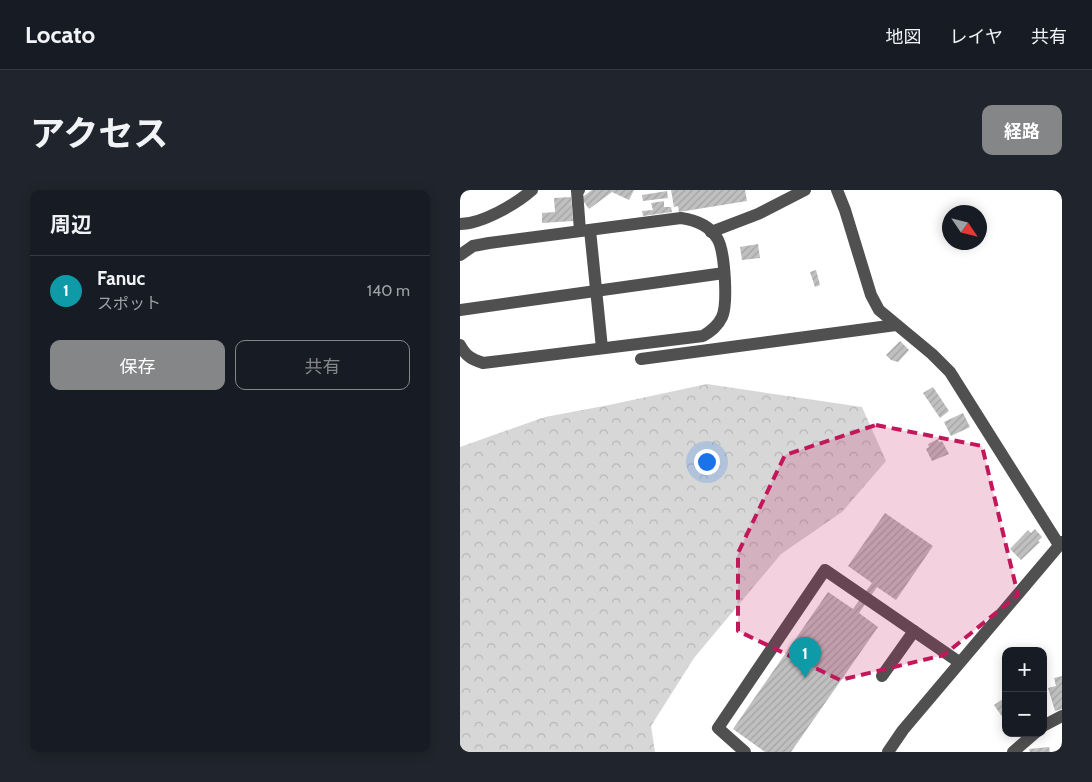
<!DOCTYPE html>
<html lang="ja">
<head>
<meta charset="utf-8">
<style>
	:root { --surface:#171b24; --page:#20242c; --text:#f1f3f6; --muted:#9ea1a6; --line:#363941; --accent:#858687 }
	body { margin:0; font-family:Cabin,"Noto Sans JP",sans-serif; background:var(--page); color:var(--text) }
	.controls { position:absolute; right:15px; bottom:15px; display:grid; overflow:hidden; border-radius:10px; box-shadow:0 2px 12px #0003 }
	.controls button { width:45px; height:45px; display:grid; place-items:center; padding:0; border:0; border-bottom:1px solid var(--line); background:var(--surface); color:var(--text); font:25px sans-serif }
	.compass { position:absolute; left:482px; top:15px; width:45px; height:45px; border-radius:50%; background:var(--surface); box-shadow:0 2px 12px #0003; rotate:125deg }
	.you { position:absolute; left:246px; top:271px; width:18px; height:18px; margin:-12px; border:4px solid #fff; border-radius:50%; background:#1a73e8; box-shadow:0 0 0 8px #1a73e833 }
	.badge { display:grid; place-items:center; width:32px; height:32px; border-radius:50%; background:var(--accent); color:#fff; font-size:16px; font-weight:700 }
	.pin { position:absolute; translate:-50% -41px; filter:drop-shadow(0 1px 2px #0008) }
	.pin::after { content:''; position:absolute; top:26px; width:18px; height:15px; background:inherit; clip-path:polygon(0 0,100% 0,50% 100%) }
	.list { margin:0; padding:0; list-style:none }
	h2 { display:flex; justify-content:space-between; align-items:center; height:65px; margin:0; padding:0 20px; font-size:21px }
	h2 small { font-size:16px; font-weight:400; color:var(--muted) }
	.list li { display:grid; grid-template-columns:32px 1fr auto; gap:15px; align-items:center; box-sizing:border-box; height:70px; padding:0 20px; border-top:1px solid var(--line) }
	.list b { display:block; font-size:19px; white-space:nowrap }
	.list p { margin:0; font-size:16px; white-space:nowrap; color:var(--muted) }
	.list em { font-size:16px; font-style:normal; color:var(--muted) }
	.actions { display:flex; gap:10px; padding:15px 20px }
	.actions a { flex:1; padding:11px 0; border:1px solid var(--accent); border-radius:10px; text-align:center; font-size:18px; color:var(--accent) }
	.actions .main { background:var(--accent); color:#fff }
	.map { position:relative; flex:none; width:602px; height:562px; overflow:hidden; border-radius:10px }
	header { display:flex; align-items:center; gap:30px; box-sizing:border-box; height:70px; padding:0 25px; background:var(--surface); border-bottom:1px solid var(--line) }
	header strong { font-size:24px }
	nav { display:flex; gap:28px; margin-inline-start:auto; font-size:18px }
	.intro { display:flex; align-items:center; justify-content:space-between; box-sizing:border-box; height:120px; padding:0 30px }
	h1 { margin:0; font-size:35px }
	.button { padding:12px 22px; border-radius:10px; background:var(--accent); color:#fff; font-size:18px; font-weight:700 }
	main { display:flex; gap:30px; padding:0 30px }
	aside { flex:1; background:var(--surface); border-radius:10px; box-shadow:0 2px 12px #0003 }
	.map>svg:first-child { display:block }
</style>
</head>
<body>
<header>
<strong>Locato</strong>
<nav><a>地図</a><a>レイヤ</a><a>共有</a></nav>
</header>
<div class="intro"><h1>アクセス</h1><a class="button">経路</a></div>
<main>
<aside>
<h2>周辺<small></small></h2>
<ul class="list">
<li><span class="badge" style="background:#0f9aa8">1</span><div><b>Fanuc</b><p>スポット</p></div><em>140 m</em></li>
</ul>
<div class="actions"><a class="main">保存</a><a>共有</a></div>
</aside>
<div class="map">
<svg width="602" height="562" viewBox="0 0 602 562">
	<defs>
		<pattern id="forest-crowns" width="20" height="18" patternUnits="userSpaceOnUse" patternTransform="scale(1.25)"><rect width="20" height="18" fill="#d7d7d7"/><path d="M2 6a3 3 0 1 1 6 0M12 15a3 3 0 1 1 6 0" fill="none" stroke="#b7b7b7"/></pattern>
		<pattern id="building-hatch" width="6" height="6" patternUnits="userSpaceOnUse" patternTransform="scale(1.25)"><rect width="6" height="6" fill="#c0c0c0"/><path d="M-1 1l2-2M0 6l6-6M5 7l2-2" fill="none" stroke="#a3a3a3"/></pattern>
	</defs>
	<rect width="100%" height="100%" fill="#fff"/>
	<!-- forest -->
	<polygon fill="url(#forest-crowns)" points="247,194 402,217 426,271 382,322 321,364 234,468 191,536 195,562 0,562 0,257 85,227 149,215"/>
	<!-- building -->
	<g fill="url(#building-hatch)">
		<polygon points="132,0 174,0 169,10 152,2 129,19 121,8"/>
		<polygon points="211,0 285,0 287,11 219,22 218,16 214,17"/>
		<polygon points="207,1 208,8 183,11 182,5"/>
		<polygon points="111,7 113,31 82,33 82,23 95,22 94,8"/>
		<polygon points="204,11 204,17 211,17 212,22 183,26 182,21 193,20 191,13"/>
		<polygon points="298,54 300,68 282,70 280,57"/>
		<polygon points="356,80 360,95 355,97 350,82"/>
		<polygon points="440,151 449,160 438,172 431,170 426,165"/>
		<polygon points="473,197 489,221 480,228 463,203"/>
		<polygon points="503,223 510,237 491,246 484,232"/>
		<polygon points="478,249 479,252 482,251 489,264 472,271 466,259 469,257 468,254"/>
		<polygon points="425,323 473,356 436,410 417,397 399,423 418,437 331,562 305,562 273,539 368,402 393,419 412,393 388,376"/>
		<polygon points="575,339 582,347 578,351 580,352 561,370 550,359 568,340 571,343"/>
		<polygon points="602,486 602,519 595,521 588,498 596,496 594,488"/>
		<polygon points="546,507 546,526 543,528 534,515"/>
		<polygon points="589,557 590,562 570,562 569,559"/>
	</g>
	<g fill="none" stroke-linecap="round" stroke-linejoin="round">
		<!-- minor -->
		<g stroke="#505050" stroke-width="12">
			<polyline points="119,0 117,1 120,41"/>
			<polyline points="377,0 385,20 411,105 419,120 472,164 490,182 599,355"/>
			<path d="M 0,34 C 22,34 56,14 72,0"/>
			<polyline points="130,40 142,158"/>
			<polyline points="251,42 298,24 345,0"/>
			<path d="M 0,65 L 13,56 L 29,53 L 221,28 C 235,30 249,35 257,48 C 265,60 268,114 262,127 C 258,136 251,141 243,146 L 23,173 C 11,169 6,166 0,155"/>
			<polyline points="0,120 264,83"/>
			<polyline points="181,169 436,135"/>
			<polyline points="422,486 454,441"/>
			<polyline points="583,536 602,526"/>
			<polyline points="285,562 258,538 365,380 499,472"/>
			<polyline points="428,562 443,540 602,352"/>
			<polyline points="553,562 575,543"/>
		</g>
	</g>
	<!-- marked area -->
	<path fill="#c2185b" fill-opacity="0.2" stroke="#c2185b" stroke-width="4" stroke-dasharray="10 6" stroke-linejoin="round" d="M 416,235 L 522,256 L 558,405 L 484,465 L 380,490 L 278,441 L 278,363 L 325,265 Z"/>
</svg>
<div class="controls">
<button>+</button>
<button>−</button>
</div>
<svg class="compass" viewBox="-18 -18 36 36"><path d="M0-13l5 13h-10z" fill="#e53935"/><path d="M0 13l5-13h-10z" fill="#9ea1a6"/></svg>
<div class="you"></div>
<div class="pin badge" style="left:345px;top:488px;background:#0f9aa8">1</div>
</div>
</main>
</body>
</html>
